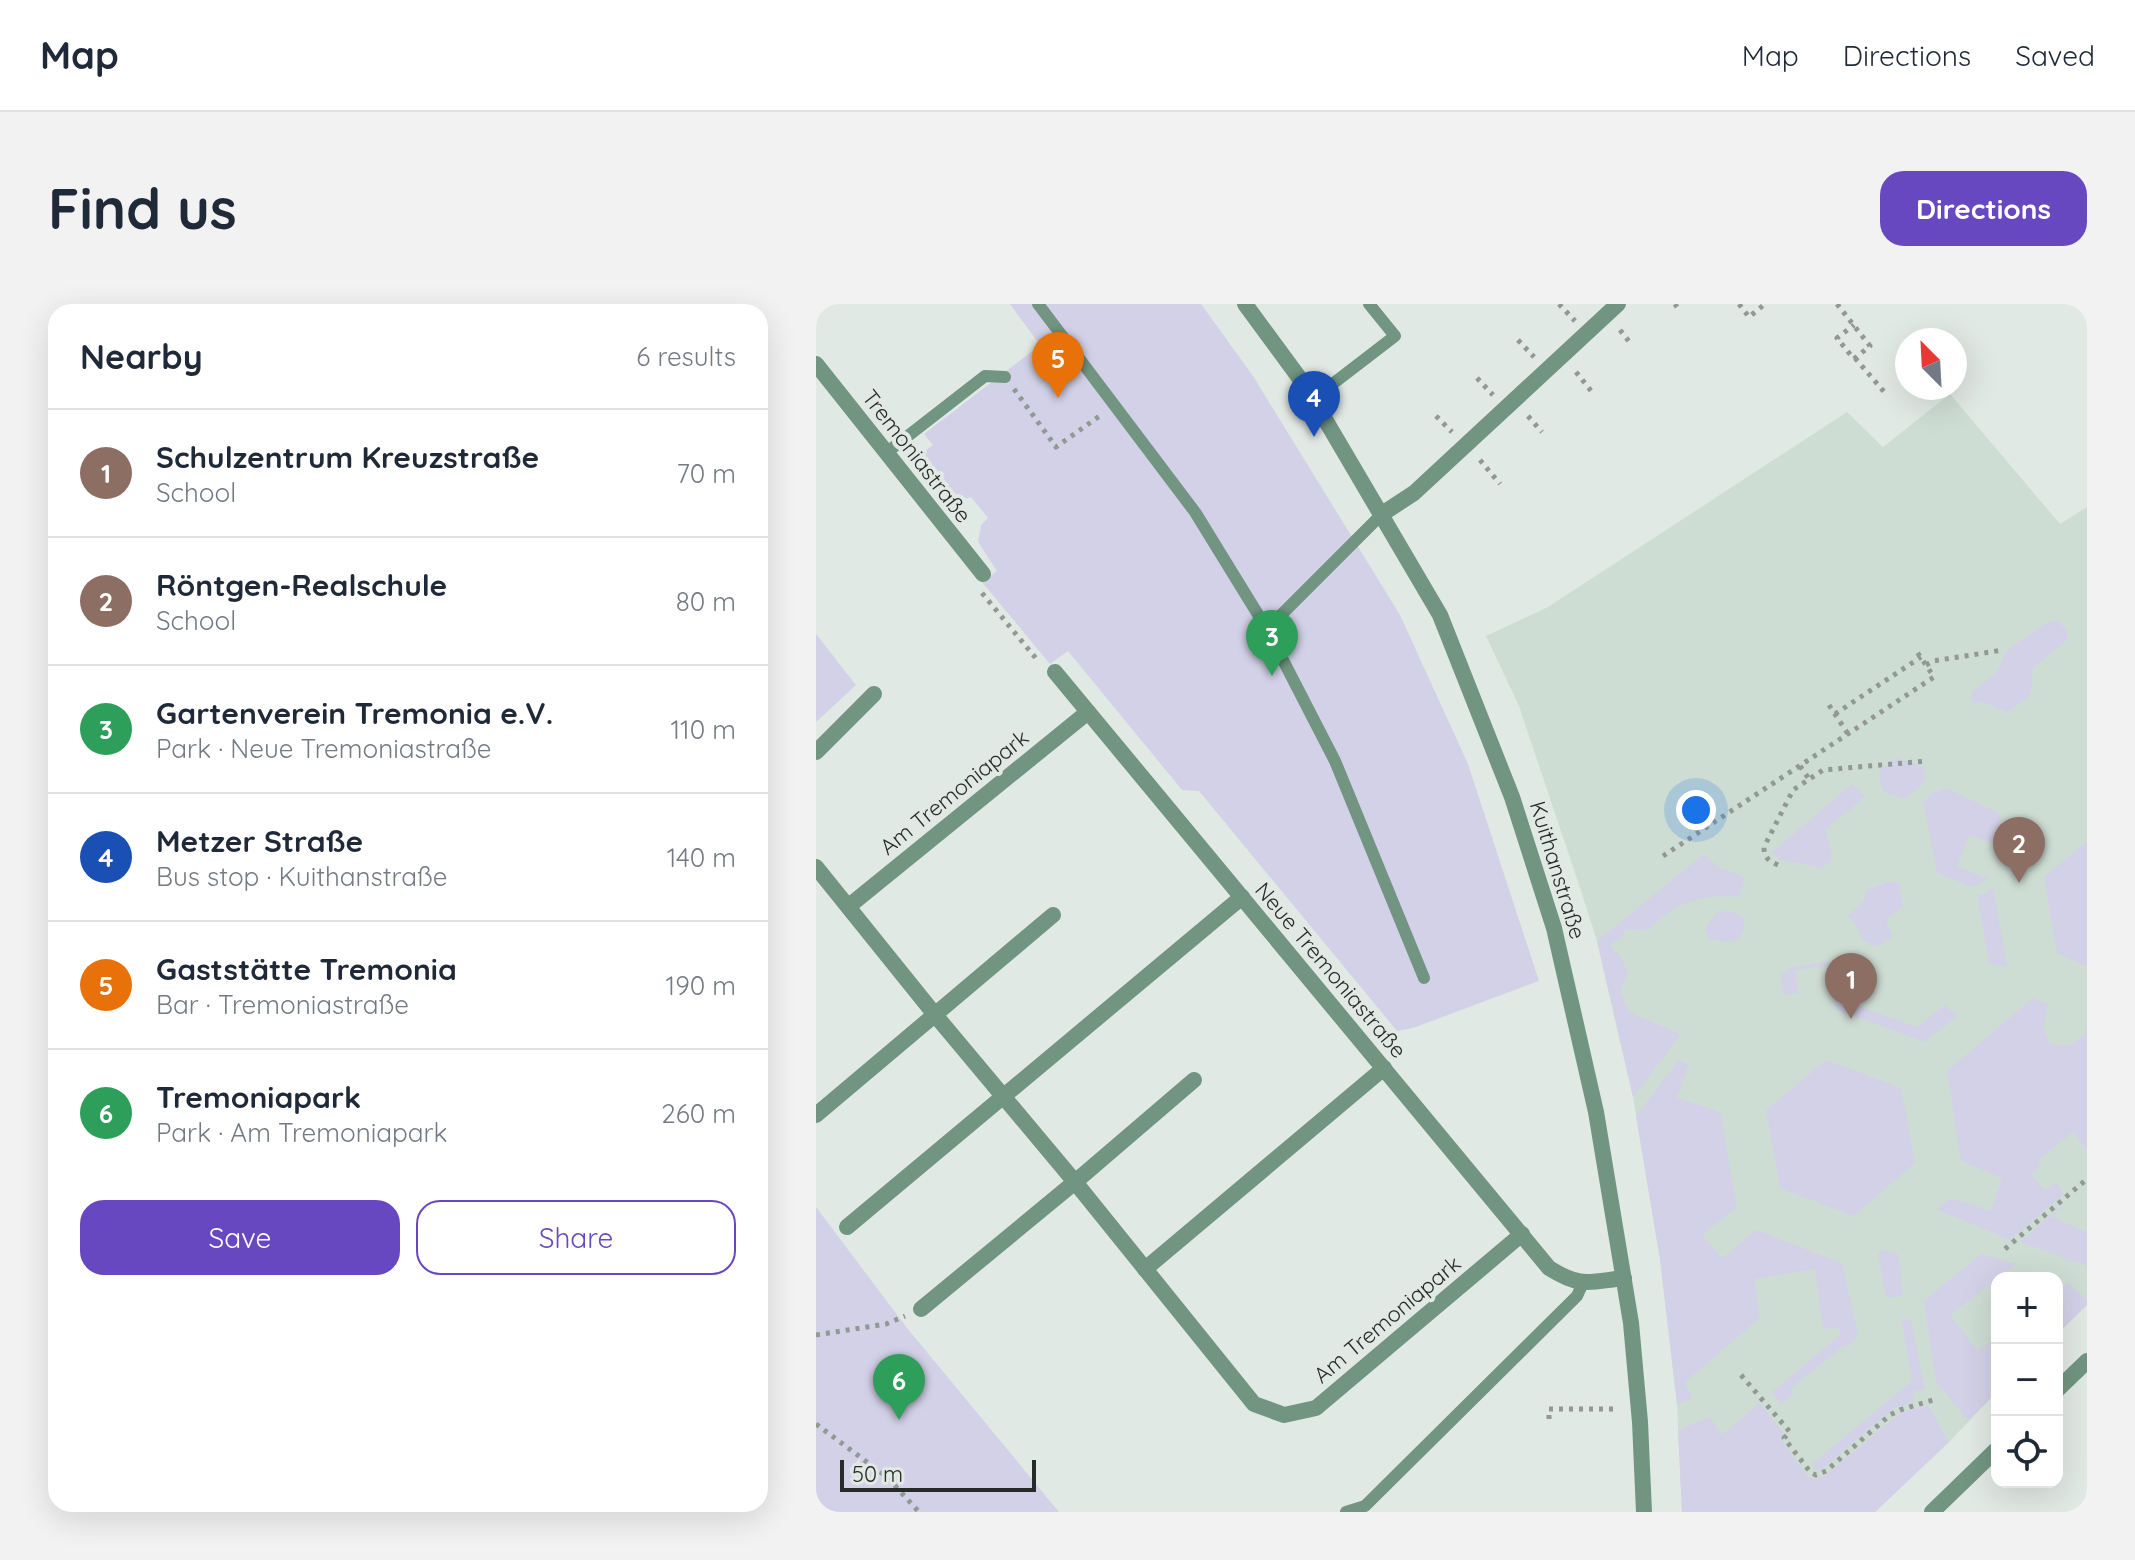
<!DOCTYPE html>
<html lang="en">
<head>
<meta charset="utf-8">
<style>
	:root { --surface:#fff; --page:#f2f2f3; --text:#1f2937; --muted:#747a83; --line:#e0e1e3; --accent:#6848c1 }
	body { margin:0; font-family:Quicksand,sans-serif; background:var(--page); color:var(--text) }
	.controls { position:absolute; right:24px; bottom:24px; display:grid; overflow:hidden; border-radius:16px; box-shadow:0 8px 32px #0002 }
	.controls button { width:72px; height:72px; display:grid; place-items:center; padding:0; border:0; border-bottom:2px solid var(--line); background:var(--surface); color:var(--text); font:40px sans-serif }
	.compass { position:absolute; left:1079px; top:24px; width:72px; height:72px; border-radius:50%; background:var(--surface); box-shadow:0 8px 32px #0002; rotate:336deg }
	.scale { position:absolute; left:24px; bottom:20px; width:196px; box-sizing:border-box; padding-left:8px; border:4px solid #272a28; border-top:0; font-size:22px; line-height:28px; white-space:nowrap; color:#272a28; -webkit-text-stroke:6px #e1e9e4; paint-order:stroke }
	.you { position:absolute; left:880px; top:506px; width:28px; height:28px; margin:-20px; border:6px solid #fff; border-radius:50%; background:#1a73e8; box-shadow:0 0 0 12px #1a73e833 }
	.badge { display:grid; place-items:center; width:52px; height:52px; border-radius:50%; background:var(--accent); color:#fff; font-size:26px; font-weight:700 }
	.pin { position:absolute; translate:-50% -66px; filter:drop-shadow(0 2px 4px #0008) }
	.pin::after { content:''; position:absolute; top:42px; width:28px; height:24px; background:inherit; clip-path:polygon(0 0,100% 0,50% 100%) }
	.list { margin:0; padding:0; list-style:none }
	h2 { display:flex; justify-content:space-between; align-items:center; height:104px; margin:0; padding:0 32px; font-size:34px }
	h2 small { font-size:26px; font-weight:400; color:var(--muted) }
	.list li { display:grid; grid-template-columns:52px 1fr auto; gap:24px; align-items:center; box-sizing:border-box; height:128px; padding:0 32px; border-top:2px solid var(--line) }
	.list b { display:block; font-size:30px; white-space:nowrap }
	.list p { margin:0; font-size:26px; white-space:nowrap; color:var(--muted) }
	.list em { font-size:26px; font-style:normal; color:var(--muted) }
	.actions { display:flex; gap:16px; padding:24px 32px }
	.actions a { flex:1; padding:18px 0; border:2px solid var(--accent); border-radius:24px; text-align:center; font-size:28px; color:var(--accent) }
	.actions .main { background:var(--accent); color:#fff }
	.icon { flex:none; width:44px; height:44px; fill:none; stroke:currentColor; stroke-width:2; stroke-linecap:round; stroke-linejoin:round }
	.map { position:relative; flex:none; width:1271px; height:1208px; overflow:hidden; border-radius:24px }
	header { display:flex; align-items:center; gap:48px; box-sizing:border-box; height:112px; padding:0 40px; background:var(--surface); border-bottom:2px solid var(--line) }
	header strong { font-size:38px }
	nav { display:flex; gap:44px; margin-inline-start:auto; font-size:28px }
	.intro { display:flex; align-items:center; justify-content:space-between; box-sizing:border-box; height:192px; padding:0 48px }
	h1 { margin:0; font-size:56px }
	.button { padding:20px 36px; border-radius:24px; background:var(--accent); color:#fff; font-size:28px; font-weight:700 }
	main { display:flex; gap:48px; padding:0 48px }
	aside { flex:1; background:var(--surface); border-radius:24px; box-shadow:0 8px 32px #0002 }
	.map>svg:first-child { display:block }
</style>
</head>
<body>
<header>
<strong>Map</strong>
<nav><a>Map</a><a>Directions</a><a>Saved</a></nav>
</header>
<div class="intro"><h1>Find us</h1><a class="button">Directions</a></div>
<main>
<aside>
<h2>Nearby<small>6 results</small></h2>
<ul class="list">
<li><span class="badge" style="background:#8d6e63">1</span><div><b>Schulzentrum Kreuzstraße</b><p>School</p></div><em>70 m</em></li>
<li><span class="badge" style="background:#8d6e63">2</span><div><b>Röntgen-Realschule</b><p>School</p></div><em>80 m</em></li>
<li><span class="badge" style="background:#2e9e5b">3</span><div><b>Gartenverein Tremonia e.V.</b><p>Park · Neue Tremoniastraße</p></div><em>110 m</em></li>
<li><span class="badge" style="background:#1a4fb4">4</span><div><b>Metzer Straße</b><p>Bus stop · Kuithanstraße</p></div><em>140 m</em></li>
<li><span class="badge" style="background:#e8710a">5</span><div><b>Gaststätte Tremonia</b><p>Bar · Tremoniastraße</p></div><em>190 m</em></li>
<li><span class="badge" style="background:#2e9e5b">6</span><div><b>Tremoniapark</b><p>Park · Am Tremoniapark</p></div><em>260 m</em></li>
</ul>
<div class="actions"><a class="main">Save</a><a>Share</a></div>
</aside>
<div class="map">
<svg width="1271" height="1208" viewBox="0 0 1271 1208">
	<rect width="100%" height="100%" fill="#e1e9e4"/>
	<!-- built -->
	<polygon fill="#ceddd4" points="1134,90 1244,220 1271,203 1271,1001 1241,1030 1241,974 1181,974 1181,1088 1133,1138 1059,1208 866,1208 861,1100 844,955 817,793 781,637 766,590 703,402 670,332 732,303 1031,108 1067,143"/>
	<!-- green -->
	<g fill="#d3d1e7">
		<polygon points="194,0 385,0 437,72 584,311 652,460 723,677 597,724 581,727 383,487 366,486 252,347 234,360 166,278 181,267 162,238 165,221 172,214 155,193 138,198 103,152 117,141 108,130 224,41"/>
		<polygon points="1242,316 1252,329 1251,336 1217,364 1215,390 1192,408 1164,397 1160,400 1155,396 1156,388 1181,368 1190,347 1230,319"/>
		<polygon points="0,330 40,381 0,418"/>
		<path d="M 1080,454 L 1107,462 C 1113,481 1102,482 1089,495 L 1069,488 L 1064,480 L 1063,467 Z"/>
		<path d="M 1036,480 L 1049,493 L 1009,526 C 1013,537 1017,546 1014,558 L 1005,564 L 963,555 L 955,549 Z"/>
		<polygon points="1126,485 1132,485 1183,509 1191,541 1188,543 1153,531 1141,563 1173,575 1156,583 1121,569 1107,498 1115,490"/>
		<polygon points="1271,537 1271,663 1241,649 1228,573"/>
		<path d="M 888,550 L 904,564 L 929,573 L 923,593 C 888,588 856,600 833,626 L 810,625 L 805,634 L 794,641 L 805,654 L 812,668 L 804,686 L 813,708 L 865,730 L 817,793 L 781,637 Z"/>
		<polygon points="1071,578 1083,579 1087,603 1070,615 1076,632 1062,643 1046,636 1041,623 1032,612 1048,597 1050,586"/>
		<polygon points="1177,583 1191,663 1173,659 1161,590 1168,590"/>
		<path d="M 910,607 L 922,610 L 929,615 C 927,642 913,639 891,634 L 892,630 L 889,625 L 901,608 Z"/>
		<polygon points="1014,657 1020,662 1026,696 1101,723 1129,701 1141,712 1109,738 1019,705 1012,662 979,666 982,689 967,691 965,671 974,664"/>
		<polygon points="1217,694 1232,700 1227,724 1234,740 1254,742 1268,731 1271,725 1271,846 1257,828 1222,856 1225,861 1215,871 1229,887 1240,879 1248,890 1194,936 1120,905 1135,894 1175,907 1186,874 1145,857 1131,767"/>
		<polygon points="863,756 873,760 861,794 904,808 921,903 886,931 906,954 940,926 1026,959 1042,1031 1032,1043 1030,1040 974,1085 978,1090 965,1100 956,1088 1024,1031 1023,1024 1007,1025 999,965 938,975 944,1014 869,1078 877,1095 861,1100 844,955 820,812"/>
		<polygon points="1010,756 1085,784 1099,859 1038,912 964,884 950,806"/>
		<polygon points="1248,900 1250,900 1236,913 1271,928 1271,962 1204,938"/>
		<polygon points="0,903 91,1024 243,1208 0,1208"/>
		<polygon points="1067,946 1082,950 1087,992 1070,994 1062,950"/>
		<polygon points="1165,950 1200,960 1134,1011 1162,1047 1181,1033 1181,1088 1152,1116 1120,1078 1108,997"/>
		<polygon points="1252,979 1271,996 1271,1001 1241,1030 1241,987"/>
		<polygon points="1085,1014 1095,1016 1109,1086 1098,1087 1097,1098 1078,1104 1005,1166 1001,1167 996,1160 1096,1077"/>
		<polygon points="944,1099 968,1130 964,1134 992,1173 1000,1175 1012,1169 1077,1115 1087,1108 1112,1101 1133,1138 1059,1208 866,1208 862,1126 894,1113 906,1131"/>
	</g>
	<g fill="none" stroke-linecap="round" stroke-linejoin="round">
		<!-- path -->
		<g stroke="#929894" stroke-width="5" stroke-dasharray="4 6" stroke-linecap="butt">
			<polyline points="743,0 759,17"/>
			<polyline points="859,0 861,3"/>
			<polyline points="923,0 933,13 949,0"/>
			<polyline points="1021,0 1054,42 1038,55 1021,34 1038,21"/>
			<polyline points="804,26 815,40"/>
			<polyline points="702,36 718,53"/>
			<polyline points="1039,54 1070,90"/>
			<polyline points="760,68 776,88"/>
			<polyline points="661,74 677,91"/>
			<polyline points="198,85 240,143 285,111"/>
			<polyline points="620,112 636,128"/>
			<polyline points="712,112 726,128"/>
			<polyline points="664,156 684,180"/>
			<polyline points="166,289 223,358"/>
			<polyline points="1110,361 1117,357 1187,346"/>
			<polyline points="1013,401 1032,430"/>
			<polyline points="1019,410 1105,353"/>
			<polyline points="984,462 993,475"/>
			<polyline points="847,552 1118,373 1099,345"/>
			<path d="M 962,561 C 953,557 948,554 948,543 L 977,486 L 1007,466 L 1111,457"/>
			<polyline points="1189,945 1271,875"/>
			<polyline points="0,1031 70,1020 89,1012"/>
			<polyline points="925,1071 974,1128 968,1134 995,1169 1000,1171 1010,1167 1074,1111 1084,1106 1120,1095"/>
			<polyline points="733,1115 733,1105 802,1105"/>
			<polyline points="0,1120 71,1173 103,1208"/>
		</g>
		<!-- lane -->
		<g stroke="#719581" stroke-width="12">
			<polyline points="222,0 379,208 451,325 519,457 608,674"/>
			<polyline points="497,95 579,32 553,0"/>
			<polyline points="70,149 169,72 189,73"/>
			<polyline points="451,325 566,210"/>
			<polyline points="530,1208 549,1202 761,992 767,979"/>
		</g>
		<!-- street -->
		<g stroke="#719581" stroke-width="16">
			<polyline points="429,0 490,83 624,311 696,493 738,624 780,808 815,1019 824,1118 828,1208"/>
			<polyline points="0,60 167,270"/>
			<polyline points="566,210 598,189 802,0"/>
			<path d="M 239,368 L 733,964 C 765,984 772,978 808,974"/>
			<polyline points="0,448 58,390"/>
			<polyline points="0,563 120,712 259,878 438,1100 468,1111 500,1104 706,930"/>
			<polyline points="33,602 272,408"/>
			<polyline points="0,811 237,611"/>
			<polyline points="31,923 426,593"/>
			<polyline points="329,965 568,764"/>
			<polyline points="105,1005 259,878 378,776"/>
			<polyline points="1241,1086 1271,1057"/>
			<polyline points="1116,1208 1181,1145"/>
		</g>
	</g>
	<g text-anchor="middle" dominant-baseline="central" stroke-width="8" stroke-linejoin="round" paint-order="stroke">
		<!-- street labels -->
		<g font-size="22" fill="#272a28" stroke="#e1e9e4">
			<text transform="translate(101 152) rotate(52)">Tremoniastraße</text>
			<text transform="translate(138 488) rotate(-39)">Am Tremoniapark</text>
			<text transform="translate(742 566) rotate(73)">Kuithanstraße</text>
			<text transform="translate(515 666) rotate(50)">Neue Tremoniastraße</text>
			<text transform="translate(571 1015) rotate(-40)">Am Tremoniapark</text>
		</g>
	</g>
</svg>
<div class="controls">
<button>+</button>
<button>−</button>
<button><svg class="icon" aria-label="locate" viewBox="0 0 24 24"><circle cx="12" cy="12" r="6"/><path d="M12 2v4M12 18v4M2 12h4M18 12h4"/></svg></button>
</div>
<svg class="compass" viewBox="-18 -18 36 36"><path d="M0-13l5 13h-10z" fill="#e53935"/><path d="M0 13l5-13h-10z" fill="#747a83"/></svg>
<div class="scale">50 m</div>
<div class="you"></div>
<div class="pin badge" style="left:1035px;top:715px;background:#8d6e63">1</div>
<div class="pin badge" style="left:1203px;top:579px;background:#8d6e63">2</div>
<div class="pin badge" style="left:456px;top:372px;background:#2e9e5b">3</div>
<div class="pin badge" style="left:498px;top:133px;background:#1a4fb4">4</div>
<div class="pin badge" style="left:242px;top:94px;background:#e8710a">5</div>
<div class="pin badge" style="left:83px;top:1116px;background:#2e9e5b">6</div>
</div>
</main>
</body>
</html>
